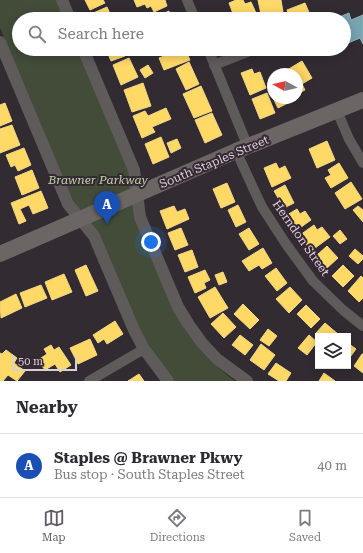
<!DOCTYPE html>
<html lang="en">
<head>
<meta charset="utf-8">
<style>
	:root { --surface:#fff; --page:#f7f7f7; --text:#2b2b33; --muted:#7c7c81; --line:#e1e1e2; --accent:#5f5c63 }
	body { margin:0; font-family:"Roboto Serif",serif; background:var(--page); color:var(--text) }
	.controls { position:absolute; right:12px; bottom:12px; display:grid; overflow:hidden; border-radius:0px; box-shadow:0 2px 10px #0003 }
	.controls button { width:36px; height:36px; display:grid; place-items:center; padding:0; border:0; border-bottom:1px solid var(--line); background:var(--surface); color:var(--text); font:20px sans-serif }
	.compass { position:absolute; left:267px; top:68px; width:36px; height:36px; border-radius:50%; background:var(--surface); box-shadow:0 2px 10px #0003; rotate:278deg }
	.scale { position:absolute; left:12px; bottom:10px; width:65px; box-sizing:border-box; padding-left:4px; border:2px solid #dad0d8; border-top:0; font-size:11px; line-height:14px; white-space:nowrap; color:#dad0d8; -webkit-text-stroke:3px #362834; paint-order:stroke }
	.you { position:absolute; left:151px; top:242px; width:14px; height:14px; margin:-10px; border:3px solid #fff; border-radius:50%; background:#1a73e8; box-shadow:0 0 0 6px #1a73e833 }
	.badge { display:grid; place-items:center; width:26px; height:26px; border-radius:50%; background:var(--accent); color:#fff; font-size:13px; font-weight:700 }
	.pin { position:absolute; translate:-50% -33px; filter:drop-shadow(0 1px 2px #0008) }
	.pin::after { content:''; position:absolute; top:21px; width:14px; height:12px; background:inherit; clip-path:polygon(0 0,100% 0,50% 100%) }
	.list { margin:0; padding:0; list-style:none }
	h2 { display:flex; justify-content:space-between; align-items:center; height:52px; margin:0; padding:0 16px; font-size:17px }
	h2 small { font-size:13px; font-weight:400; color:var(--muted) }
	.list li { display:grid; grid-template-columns:26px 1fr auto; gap:12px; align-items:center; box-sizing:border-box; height:64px; padding:0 16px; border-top:1px solid var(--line) }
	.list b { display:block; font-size:15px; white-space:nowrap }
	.list p { margin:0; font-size:13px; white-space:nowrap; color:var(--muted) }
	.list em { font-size:13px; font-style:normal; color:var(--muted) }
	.icon { flex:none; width:22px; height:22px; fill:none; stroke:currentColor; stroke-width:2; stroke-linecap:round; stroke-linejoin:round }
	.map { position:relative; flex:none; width:363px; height:381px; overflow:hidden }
	.search { position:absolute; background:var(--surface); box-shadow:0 2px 10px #0003; left:12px; right:12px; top:12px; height:44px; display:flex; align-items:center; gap:10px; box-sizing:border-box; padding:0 14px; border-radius:22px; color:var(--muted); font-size:15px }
	.sheet { height:116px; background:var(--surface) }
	nav { display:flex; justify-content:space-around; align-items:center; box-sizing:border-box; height:56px; border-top:1px solid var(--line); background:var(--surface); font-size:11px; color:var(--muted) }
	nav a { display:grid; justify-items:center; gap:2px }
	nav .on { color:var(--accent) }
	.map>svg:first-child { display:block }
</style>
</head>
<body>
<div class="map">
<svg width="363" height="381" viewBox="0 0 363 381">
	<rect width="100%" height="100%" fill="#322c32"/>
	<!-- green -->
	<path fill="#424c39" d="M 0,0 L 56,0 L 64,19 L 19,19 L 19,49 L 77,49 L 131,177 L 169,300 C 185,335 204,358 235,381 L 175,381 L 159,362 L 147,343 L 73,201 L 0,28 Z"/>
	<!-- homes -->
	<g fill="#ffd966" stroke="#f4d688">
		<polygon points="85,0 103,0 105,3 90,10"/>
		<polygon points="134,0 165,0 167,6 154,12 151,6 147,8 145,4 137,7"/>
		<polygon points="236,0 243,0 245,4 251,2 257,15 249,19 235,19 229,3"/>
		<polygon points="258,0 281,0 283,12 269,15 270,19 262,19"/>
		<polygon points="305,3 311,17 306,19 290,19 287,10"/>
		<polygon points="107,7 111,16 119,13 121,19 93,19 91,14"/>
		<polygon points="169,11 172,19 153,19 153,18"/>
		<polygon points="106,49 123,49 122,49 125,56 111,61"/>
		<polygon points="167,49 185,49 190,60 164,70 159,58 169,54"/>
		<polygon points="301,49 316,49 316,53 302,55"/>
		<polygon points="129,58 138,77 121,85 113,65"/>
		<polygon points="302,61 312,78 302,84 305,90 297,94 297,74 282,73"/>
		<polygon points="189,62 199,84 186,90 176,69"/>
		<polygon points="148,65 153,73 145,78 140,70"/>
		<polygon points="252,69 254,74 260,72 266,88 250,95 241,73"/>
		<polygon points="143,83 151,106 132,112 124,90"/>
		<polygon points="201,86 212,111 194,118 183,94"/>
		<polygon points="267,93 275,113 260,119 252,99"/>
		<polygon points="273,98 288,98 290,102 278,108"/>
		<polygon points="5,103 12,121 0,126 0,105"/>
		<polygon points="166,108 171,119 152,127 155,132 142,138 133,116 145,111 148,116"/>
		<polygon points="212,113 222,135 205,143 195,120"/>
		<polygon points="12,125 20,145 0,153 0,129"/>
		<polygon points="161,137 169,157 153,164 145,144"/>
		<polygon points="177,139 181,148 171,153 167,143"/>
		<polygon points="327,141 335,160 317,168 309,149"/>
		<polygon points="24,148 31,165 18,171 15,165 11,167 6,155"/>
		<polygon points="276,163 279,169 285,166 291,178 272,187 264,168"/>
		<polygon points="339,163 348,178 331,188 325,178 331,175 328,170"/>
		<polygon points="32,170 39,188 22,195 15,177"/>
		<polygon points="351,182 362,199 345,209 335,193"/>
		<polygon points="227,183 235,202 221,208 213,189"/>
		<polygon points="285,185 294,203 284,208 274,191"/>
		<polygon points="41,191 48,208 33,214 29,205 20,209 26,221 19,224 11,203"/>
		<polygon points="238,205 246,222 236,227 228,210"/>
		<polygon points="174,206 177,212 185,209 189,219 167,229 160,211"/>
		<polygon points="358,206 363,210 363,222 353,210"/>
		<polygon points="297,209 300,214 305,211 311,220 297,230 287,215"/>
		<polygon points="314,225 317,230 322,227 330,237 311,251 300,235"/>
		<polygon points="181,228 188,245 175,250 168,233"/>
		<polygon points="249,228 259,244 249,250 239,234"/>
		<polygon points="340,230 347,239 340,244 333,236"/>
		<polygon points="327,246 338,258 327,268 317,255"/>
		<polygon points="263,248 272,263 262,269 259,265 249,271 242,261"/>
		<polygon points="355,249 363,256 363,259 358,264 349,256"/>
		<polygon points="192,250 198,267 185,272 178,255"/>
		<polygon points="86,265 98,291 86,296 75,270"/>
		<polygon points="343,265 354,276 343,287 332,276"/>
		<polygon points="276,268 287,283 277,291 265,276"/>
		<polygon points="205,270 210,280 204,283 206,288 195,293 188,277"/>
		<polygon points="223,272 227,282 219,285 215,275"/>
		<polygon points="64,274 72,292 52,300 45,282"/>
		<polygon points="361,276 363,278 363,298 359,302 348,291"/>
		<polygon points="41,285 47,298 25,307 20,293"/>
		<polygon points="215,287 228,308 210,318 198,297"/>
		<polygon points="290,287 302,300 289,313 276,299"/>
		<polygon points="16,294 22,308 1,318 0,302"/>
		<polygon points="243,304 259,320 250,329 234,314"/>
		<polygon points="306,305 320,319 311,328 297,314"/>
		<polygon points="223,313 236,327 224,338 211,324"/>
		<polygon points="115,321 123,334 107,344 104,339 98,343 93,335"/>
		<polygon points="325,323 338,334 337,336 320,336 316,333"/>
		<polygon points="268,329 277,336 269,346 260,340"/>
		<polygon points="240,335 253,345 245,355 232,345"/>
		<polygon points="309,335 317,342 307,355 298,348"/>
		<polygon points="90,339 97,355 78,364 70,348"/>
		<polygon points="348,343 356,349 348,360"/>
		<polygon points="261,344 275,355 264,370 250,360"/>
		<polygon points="51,345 54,350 59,347 71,365 60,372 55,364 45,370 38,360 47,354 44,349"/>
		<polygon points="6,350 17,358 14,363 25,371 17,381 8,375 3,381 0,381 0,353 2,354"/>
		<polygon points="362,354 363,354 363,373 354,366"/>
		<polygon points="276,363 291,373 286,381 279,381 268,374"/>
		<polygon points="324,373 335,381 319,381"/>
		<polygon points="139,374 144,381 128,381"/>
	</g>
	<!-- public -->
	<polygon fill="#76a5af" stroke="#94b2bb" points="349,13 351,20 363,15 363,44 360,38 348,43 344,34 344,19 337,18"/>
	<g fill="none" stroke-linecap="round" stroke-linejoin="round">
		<!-- minor -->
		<g stroke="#605b5b" stroke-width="10">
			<polyline points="187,0 195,19"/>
			<polyline points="208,49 248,147"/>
			<polyline points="214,65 255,49"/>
			<polyline points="337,111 349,139 363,163"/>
			<polyline points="236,151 262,207 286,244 313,281 343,310 363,326"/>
			<polyline points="89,381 144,349"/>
		</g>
		<!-- tertiary -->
		<g stroke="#605b5b" stroke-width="12">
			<polyline points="62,0 70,19"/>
			<polyline points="0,42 68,204 94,236 134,330 144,349 168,381"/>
			<polyline points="83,49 134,170 140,217 178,307 189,325 202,343 217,359 247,381"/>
		</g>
		<!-- primary -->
		<polyline stroke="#6b6563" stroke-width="16" points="0,254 236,151 363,100"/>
	</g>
	<g text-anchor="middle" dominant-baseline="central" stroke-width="4" stroke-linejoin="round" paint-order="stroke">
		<!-- street labels -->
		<g font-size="12" fill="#dad0d8" stroke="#362834">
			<text transform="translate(214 162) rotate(-23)">South Staples Street</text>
			<text transform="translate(301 238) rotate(55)">Herndon Street</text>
		</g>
		<!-- park labels -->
		<g font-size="12" font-style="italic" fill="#bdd7a4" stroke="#362834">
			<text x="98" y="180">Brawner Parkway</text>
		</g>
	</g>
</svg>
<div class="controls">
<button><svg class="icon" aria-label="layers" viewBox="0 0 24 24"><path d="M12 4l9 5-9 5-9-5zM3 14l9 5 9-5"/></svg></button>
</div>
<svg class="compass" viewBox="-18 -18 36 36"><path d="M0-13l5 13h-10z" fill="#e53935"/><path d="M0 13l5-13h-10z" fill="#7c7c81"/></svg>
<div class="scale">50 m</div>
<div class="you"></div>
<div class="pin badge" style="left:107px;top:224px;background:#1a4fb4">A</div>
<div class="search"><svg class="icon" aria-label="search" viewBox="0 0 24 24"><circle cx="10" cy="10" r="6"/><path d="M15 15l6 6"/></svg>Search here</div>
</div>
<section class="sheet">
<h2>Nearby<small></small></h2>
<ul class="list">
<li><span class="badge" style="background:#1a4fb4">A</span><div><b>Staples @ Brawner Pkwy</b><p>Bus stop · South Staples Street</p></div><em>40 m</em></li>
</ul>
</section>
<nav>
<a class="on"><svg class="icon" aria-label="map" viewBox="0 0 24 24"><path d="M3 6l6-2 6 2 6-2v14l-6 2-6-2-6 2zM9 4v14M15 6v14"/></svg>Map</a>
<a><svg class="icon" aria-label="directions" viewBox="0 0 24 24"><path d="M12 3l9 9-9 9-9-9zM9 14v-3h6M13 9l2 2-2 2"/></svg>Directions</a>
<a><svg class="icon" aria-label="saved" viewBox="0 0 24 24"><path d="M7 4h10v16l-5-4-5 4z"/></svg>Saved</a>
</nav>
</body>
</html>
